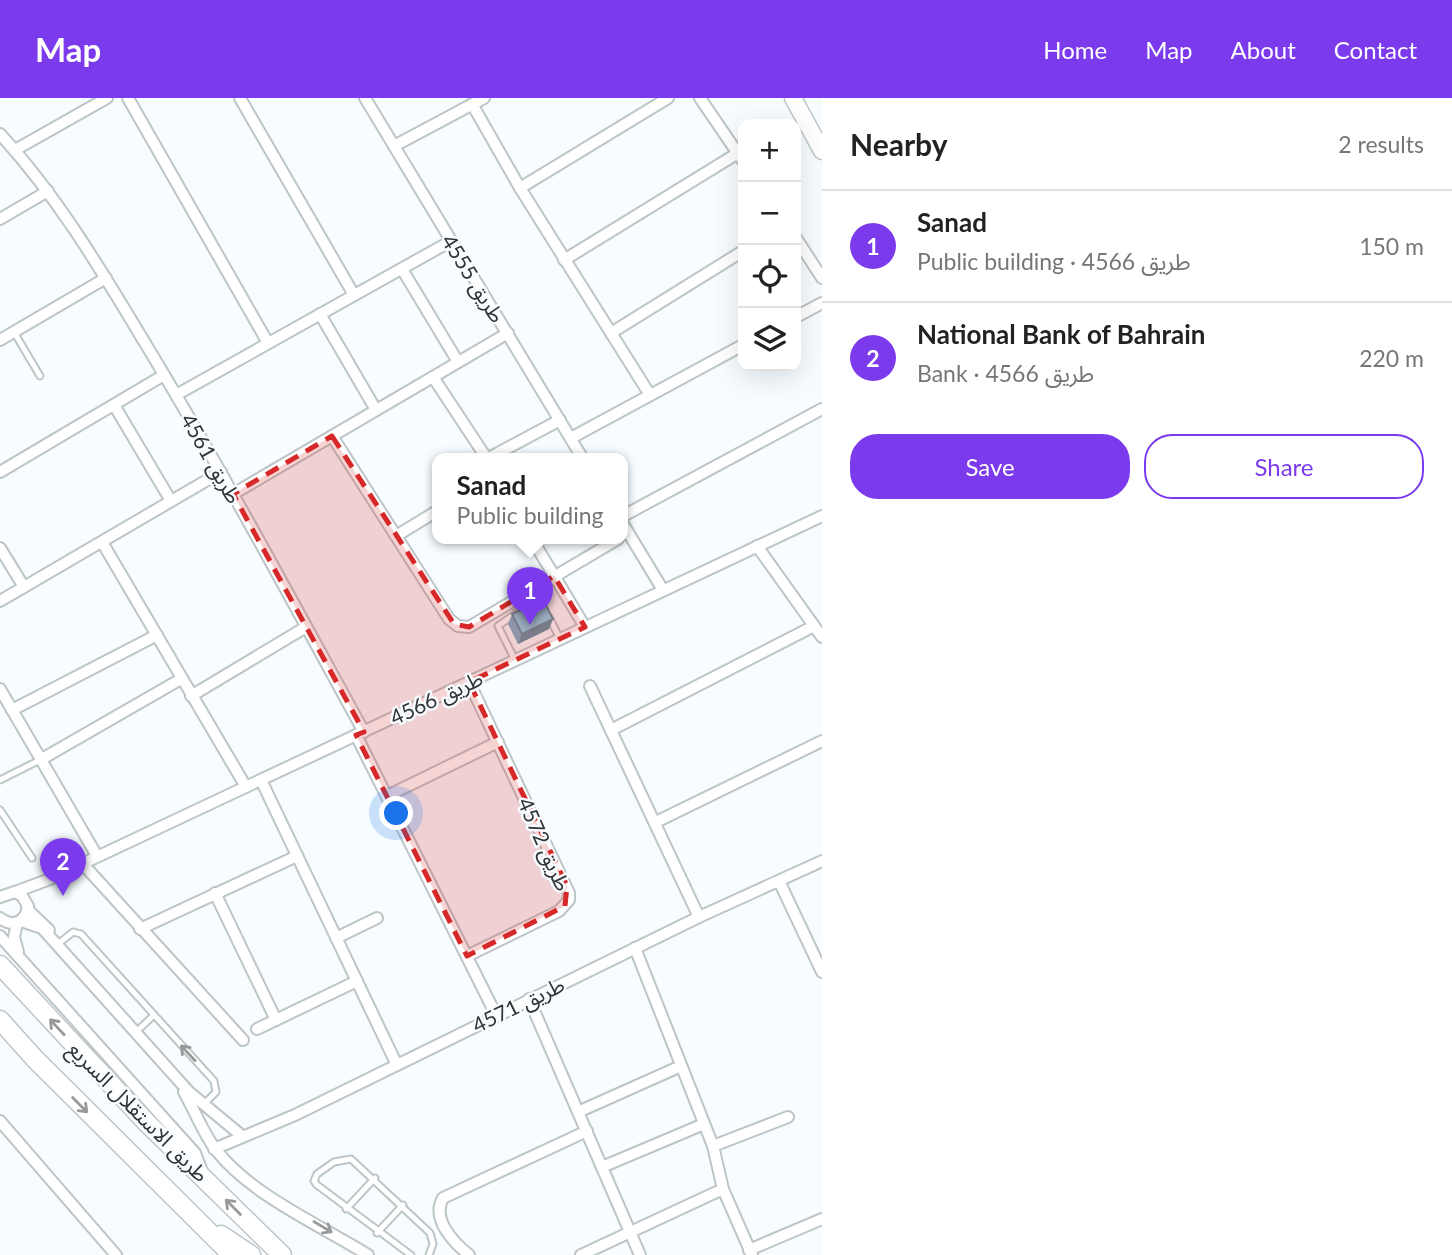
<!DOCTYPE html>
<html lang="en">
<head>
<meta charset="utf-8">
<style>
	:root { --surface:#fff; --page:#f6f6f6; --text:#222; --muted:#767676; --line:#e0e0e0; --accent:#7c3aed }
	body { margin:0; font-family:Lato,"Noto Sans Arabic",sans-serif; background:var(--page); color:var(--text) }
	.controls { position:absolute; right:21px; top:21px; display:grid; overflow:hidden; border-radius:14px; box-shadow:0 7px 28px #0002 }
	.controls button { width:63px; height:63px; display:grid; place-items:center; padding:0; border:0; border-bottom:2px solid var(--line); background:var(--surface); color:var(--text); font:35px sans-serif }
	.you { position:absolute; left:397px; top:716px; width:24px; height:24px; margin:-18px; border:5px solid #fff; border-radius:50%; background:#1a73e8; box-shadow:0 0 0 10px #1a73e833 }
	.badge { display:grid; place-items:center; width:46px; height:46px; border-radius:50%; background:var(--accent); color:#fff; font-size:23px; font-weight:700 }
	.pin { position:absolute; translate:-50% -58px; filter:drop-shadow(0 2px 4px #0008) }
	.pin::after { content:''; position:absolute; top:37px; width:24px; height:21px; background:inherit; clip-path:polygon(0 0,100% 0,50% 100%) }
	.popup { position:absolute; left:432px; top:355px; width:196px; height:91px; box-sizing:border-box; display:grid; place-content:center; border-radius:14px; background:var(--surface); filter:drop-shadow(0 2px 5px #0005); font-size:23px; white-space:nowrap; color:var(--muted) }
	.popup b { font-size:26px; color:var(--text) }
	.popup::after { content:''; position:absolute; left:50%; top:100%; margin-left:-14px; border:14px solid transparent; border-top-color:var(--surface) }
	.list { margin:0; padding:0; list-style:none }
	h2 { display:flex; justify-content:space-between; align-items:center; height:91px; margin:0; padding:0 28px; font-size:30px }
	h2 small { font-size:23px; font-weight:400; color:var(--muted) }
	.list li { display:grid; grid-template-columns:46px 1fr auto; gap:21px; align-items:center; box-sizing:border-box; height:112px; padding:0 28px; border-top:2px solid var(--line) }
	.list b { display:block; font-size:26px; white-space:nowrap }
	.list p { margin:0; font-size:23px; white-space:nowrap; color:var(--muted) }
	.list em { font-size:23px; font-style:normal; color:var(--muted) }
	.actions { display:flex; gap:14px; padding:21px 28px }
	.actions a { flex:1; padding:16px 0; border:2px solid var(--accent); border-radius:28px; text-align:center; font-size:24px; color:var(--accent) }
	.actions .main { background:var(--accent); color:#fff }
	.icon { flex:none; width:38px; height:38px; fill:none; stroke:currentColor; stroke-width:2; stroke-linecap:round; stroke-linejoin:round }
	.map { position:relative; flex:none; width:822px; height:1157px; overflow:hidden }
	header { display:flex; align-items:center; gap:42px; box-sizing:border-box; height:98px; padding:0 35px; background:var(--accent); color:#fff }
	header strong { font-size:33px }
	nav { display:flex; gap:38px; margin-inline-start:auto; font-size:24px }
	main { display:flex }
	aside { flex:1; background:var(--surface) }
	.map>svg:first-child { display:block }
</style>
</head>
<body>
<header>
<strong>Map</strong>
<nav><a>Home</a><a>Map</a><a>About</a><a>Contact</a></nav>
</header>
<main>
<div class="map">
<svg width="822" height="1157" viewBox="0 0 822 1157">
	<rect width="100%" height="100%" fill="#f6fcff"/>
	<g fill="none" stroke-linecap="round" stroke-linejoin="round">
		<defs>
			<g id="lane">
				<polyline points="14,234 40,278"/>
				<polyline points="549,519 560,541"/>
				<polyline points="515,562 498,528 518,514"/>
				<polyline points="0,682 40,662"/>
				<polyline points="0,712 32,760"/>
				<polyline points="58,846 73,834 81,836 214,983 216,994 203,1007"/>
				<polyline points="136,934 153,918"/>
				<polyline points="346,1111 375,1080"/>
				<polyline points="377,1135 403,1107"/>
				<polyline points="411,1157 317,1087 314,1083 317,1076 334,1064 351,1061 430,1135 433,1146 429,1157"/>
			</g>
			<g id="street">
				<polyline points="128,0 268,245"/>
				<polyline points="240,0 354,197"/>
				<polyline points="365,0 583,361"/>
				<polyline points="700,0 743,63"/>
				<polyline points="472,6 520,90 650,297"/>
				<path d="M 0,36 C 58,99 101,172 145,245 C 222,372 292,503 364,634"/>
				<polyline points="394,48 484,0"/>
				<polyline points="15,52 107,0"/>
				<polyline points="520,90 668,0"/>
				<polyline points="0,121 48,93"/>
				<polyline points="796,140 822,180"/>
				<polyline points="564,162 738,55"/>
				<polyline points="402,171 458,264"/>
				<polyline points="320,216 376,312"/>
				<polyline points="796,219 822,205"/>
				<polyline points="611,235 743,153"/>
				<polyline points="0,242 106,180"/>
				<polyline points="433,279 487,361"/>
				<polyline points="176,297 451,143"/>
				<polyline points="114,307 171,403"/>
				<polyline points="332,338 449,521 458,528 469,529 618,441"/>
				<polyline points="571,340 743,247"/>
				<polyline points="487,361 560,322"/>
				<polyline points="0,374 164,277"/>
				<polyline points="233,396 508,235"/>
				<polyline points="623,418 822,311"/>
				<polyline points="623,426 663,492"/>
				<polyline points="396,438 437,413"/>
				<polyline points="532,441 585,529"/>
				<polyline points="102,444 246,689"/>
				<polyline points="757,448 822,539"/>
				<polyline points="0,450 24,489"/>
				<polyline points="0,503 221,374"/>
				<polyline points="590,588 699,819"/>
				<polyline points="0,591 97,758"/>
				<polyline points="191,598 306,529"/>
				<polyline points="12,612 157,537"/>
				<polyline points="611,632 814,528"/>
				<polyline points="356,637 496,917"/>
				<polyline points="40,662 181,581"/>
				<polyline points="261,682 396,965"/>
				<polyline points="387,698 498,644"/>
				<polyline points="656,724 822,643"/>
				<polyline points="82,765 243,942"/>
				<polyline points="779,783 822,874"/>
				<polyline points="15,794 50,781 822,418"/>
				<polyline points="215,795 276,922"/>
				<path d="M 0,799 L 15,794 L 22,798 L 28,808 C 26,824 13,830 0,820"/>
				<polyline points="27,811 49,832"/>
				<polyline points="21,823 42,830 189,994 242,1038"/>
				<polyline points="17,825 14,839 18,854"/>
				<polyline points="140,831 297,758"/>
				<polyline points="0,838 195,1055 203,1076"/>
				<polyline points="336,840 377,820"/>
				<polyline points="635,850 713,1048 723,1091 752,1157"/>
				<polyline points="467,858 559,813 569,802 569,795 469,584"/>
				<polyline points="529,901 640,1157"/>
				<polyline points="257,931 357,883"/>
				<path d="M 184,994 C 195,1013 203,1035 216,1052 C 251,1097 320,1127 368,1157"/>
				<polyline points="578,1014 681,968"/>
				<polyline points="0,1023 116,1157"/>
				<polyline points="713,1048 788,1019"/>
				<polyline points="214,1051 295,1017 699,819 822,763"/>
				<polyline points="602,1069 704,1026"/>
				<polyline points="749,1152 822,1121"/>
				<path d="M 469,1157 C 453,1144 431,1121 443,1100 L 587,1033"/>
				<polyline points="581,1157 723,1091"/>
			</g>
			<polyline id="secondary" points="793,0 822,53"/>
			<g id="primary">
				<polyline points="0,867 147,1025 282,1157"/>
				<polyline points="0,922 35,961 232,1157"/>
				<polyline points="221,1137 251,1157"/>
			</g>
		</defs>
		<!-- lane casing -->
		<use href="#lane" stroke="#bdc5c7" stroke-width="9"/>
		<!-- street casing -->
		<use href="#street" stroke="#bdc5c7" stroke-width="14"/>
		<!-- secondary casing -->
		<use href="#secondary" stroke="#bdc5c7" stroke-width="19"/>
		<!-- primary casing -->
		<use href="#primary" stroke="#bdc5c7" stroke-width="21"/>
		<!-- lane -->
		<use href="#lane" stroke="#fff" stroke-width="5"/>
		<!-- street -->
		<use href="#street" stroke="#fff" stroke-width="10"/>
		<!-- secondary -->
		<use href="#secondary" stroke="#fff" stroke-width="16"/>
		<!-- primary -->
		<use href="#primary" stroke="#fff" stroke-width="18"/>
	</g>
	<!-- wall -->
	<polygon fill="#7ab2c8" points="512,516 553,521 549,531 518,546 508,526"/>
	<!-- shaded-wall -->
	<polygon fill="#6391a2" points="553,521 549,531 518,546 522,536"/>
	<!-- building -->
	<polygon fill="#8ecfe8" stroke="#6391a2" stroke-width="2" points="543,501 553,521 522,536 512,516"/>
	<!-- one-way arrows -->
	<defs><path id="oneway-shaft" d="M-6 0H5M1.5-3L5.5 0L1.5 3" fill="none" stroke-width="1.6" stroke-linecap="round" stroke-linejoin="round" transform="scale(1.75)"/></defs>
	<g stroke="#98999a">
		<use href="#oneway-shaft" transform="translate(57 929) rotate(-133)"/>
		<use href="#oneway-shaft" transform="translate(188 955) rotate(-133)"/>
		<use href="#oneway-shaft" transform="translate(80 1007) rotate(45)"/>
		<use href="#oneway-shaft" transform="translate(233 1109) rotate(-135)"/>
		<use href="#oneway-shaft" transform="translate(323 1129) rotate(31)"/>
	</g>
	<!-- marked area -->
	<path fill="#d62828" fill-opacity="0.2" stroke="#d62828" stroke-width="5" stroke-dasharray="14 9" stroke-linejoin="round" d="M 332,338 L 454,526 L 469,529 L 554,478 L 585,529 L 469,584 L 567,788 L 565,808 L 467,858 L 356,637 L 364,634 L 233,396 Z"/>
	<g text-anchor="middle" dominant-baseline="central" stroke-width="5" stroke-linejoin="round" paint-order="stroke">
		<!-- street labels -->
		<g font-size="21" fill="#313334" stroke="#f6fcff">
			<text transform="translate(474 180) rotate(58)">طريق 4555</text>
			<text transform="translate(212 360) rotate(60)">طريق 4561</text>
			<text transform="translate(436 599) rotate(-25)">طريق 4566</text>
			<text transform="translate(545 746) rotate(66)">طريق 4572</text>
			<text transform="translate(518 906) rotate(-26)">طريق 4571</text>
			<text transform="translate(139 1013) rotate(45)">طريق الاستقلال السريع</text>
		</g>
	</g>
</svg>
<div class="controls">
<button>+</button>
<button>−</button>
<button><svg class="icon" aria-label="locate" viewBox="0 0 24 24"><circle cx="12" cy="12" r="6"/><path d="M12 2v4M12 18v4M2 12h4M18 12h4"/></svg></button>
<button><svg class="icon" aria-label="layers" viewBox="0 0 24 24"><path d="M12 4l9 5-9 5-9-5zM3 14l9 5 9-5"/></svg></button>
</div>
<div class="you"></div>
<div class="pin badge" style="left:530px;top:527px">1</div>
<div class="popup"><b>Sanad</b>Public building</div>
<div class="pin badge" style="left:63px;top:798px">2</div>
</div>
<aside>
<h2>Nearby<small>2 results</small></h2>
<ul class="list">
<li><span class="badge">1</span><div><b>Sanad</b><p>Public building · طريق 4566</p></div><em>150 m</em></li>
<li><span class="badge">2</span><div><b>National Bank of Bahrain</b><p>Bank · طريق 4566</p></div><em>220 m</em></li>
</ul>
<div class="actions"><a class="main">Save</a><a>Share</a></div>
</aside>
</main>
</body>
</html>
